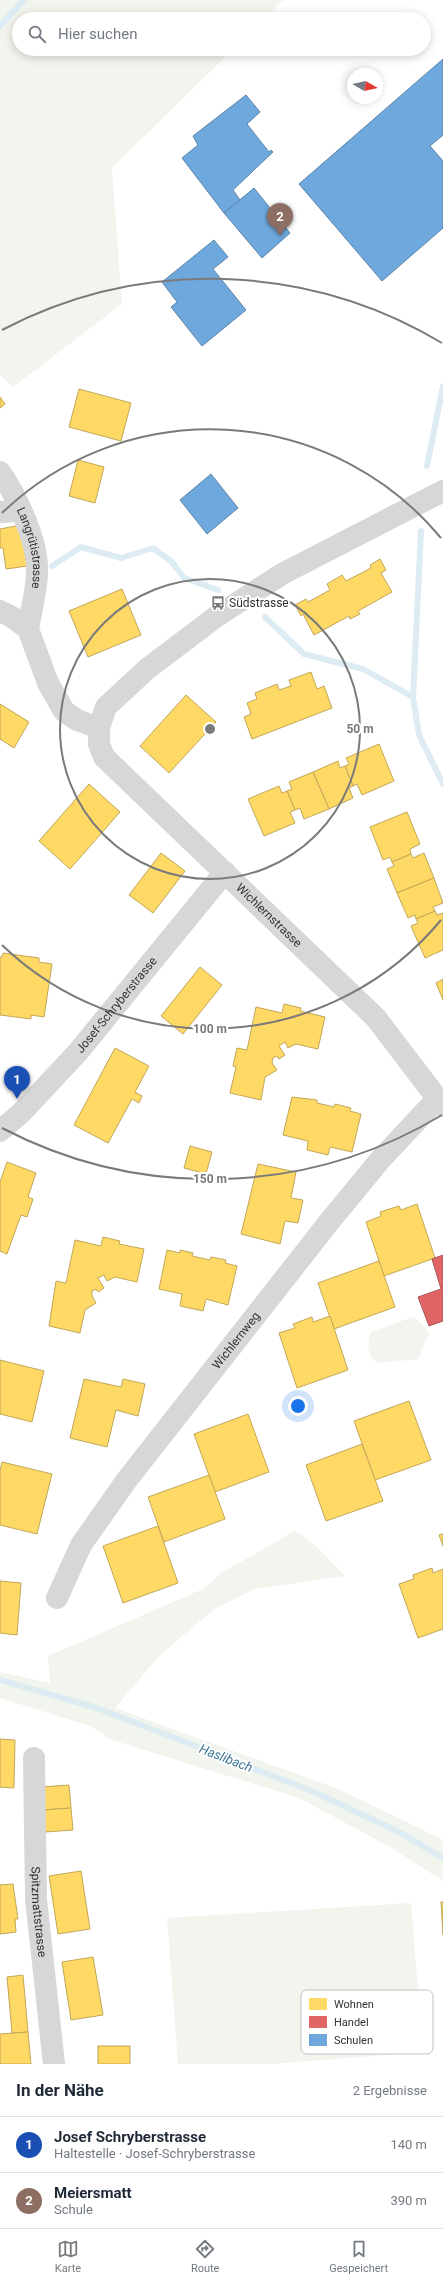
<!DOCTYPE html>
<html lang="de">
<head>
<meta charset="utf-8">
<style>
	:root { --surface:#fff; --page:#f2f2f3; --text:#1f2937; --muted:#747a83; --line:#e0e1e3; --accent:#7a7a7a }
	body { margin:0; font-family:Roboto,sans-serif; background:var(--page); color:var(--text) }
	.compass { position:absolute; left:347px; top:68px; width:36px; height:36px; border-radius:50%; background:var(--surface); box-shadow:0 2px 10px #0003; rotate:99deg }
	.you { position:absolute; left:298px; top:1406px; width:14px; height:14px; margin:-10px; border:3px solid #fff; border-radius:50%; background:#1a73e8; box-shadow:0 0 0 6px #1a73e833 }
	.badge { display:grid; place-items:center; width:26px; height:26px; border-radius:50%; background:var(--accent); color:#fff; font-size:13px; font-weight:700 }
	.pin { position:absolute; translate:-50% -33px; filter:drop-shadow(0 1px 2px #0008) }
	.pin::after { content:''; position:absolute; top:21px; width:14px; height:12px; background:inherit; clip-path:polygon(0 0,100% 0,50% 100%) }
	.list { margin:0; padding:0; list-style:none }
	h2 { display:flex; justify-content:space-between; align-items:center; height:52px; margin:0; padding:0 16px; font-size:17px }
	h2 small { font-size:13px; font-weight:400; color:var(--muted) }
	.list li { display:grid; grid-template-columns:26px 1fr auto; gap:12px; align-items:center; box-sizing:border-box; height:56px; padding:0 16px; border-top:1px solid var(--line) }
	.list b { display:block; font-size:15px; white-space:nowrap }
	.list p { margin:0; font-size:13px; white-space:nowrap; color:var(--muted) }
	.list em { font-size:13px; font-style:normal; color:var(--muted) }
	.icon { flex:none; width:22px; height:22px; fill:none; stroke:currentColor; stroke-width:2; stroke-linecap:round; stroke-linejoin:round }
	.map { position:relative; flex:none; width:443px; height:2064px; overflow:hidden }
	.search { position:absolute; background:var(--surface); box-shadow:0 2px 10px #0003; left:12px; right:12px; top:12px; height:44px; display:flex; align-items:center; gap:10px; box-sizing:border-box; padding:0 14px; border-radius:22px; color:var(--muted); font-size:15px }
	.sheet { height:164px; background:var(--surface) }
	nav { display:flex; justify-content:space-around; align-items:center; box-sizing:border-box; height:56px; border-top:1px solid var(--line); background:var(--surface); font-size:11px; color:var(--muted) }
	nav a { display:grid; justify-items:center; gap:2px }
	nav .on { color:var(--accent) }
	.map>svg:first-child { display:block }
</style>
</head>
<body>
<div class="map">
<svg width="443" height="2064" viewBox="0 0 443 2064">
	<rect width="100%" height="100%" fill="#fff"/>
	<!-- green -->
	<g fill="#f1f5ed">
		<polygon points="0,0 283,0 263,19 19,19 19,49 233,49 112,168 122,304 13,387 0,375"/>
		<polygon points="412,1317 417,1319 429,1333 418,1359 379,1363 372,1359 368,1347 370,1333"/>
		<polygon points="295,1531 316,1546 345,1576 255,1589 213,1610 158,1657 115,1708 341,1790 443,1840 443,1881 390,1847 299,1798 112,1740 90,1726 0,1698 0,1672 50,1683 48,1656 203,1589 223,1572"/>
		<polygon points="411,1903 423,2052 272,2064 178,2064 167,1918"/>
	</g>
	<!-- homes -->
	<g fill="#ffd966" stroke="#c2a757">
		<polygon points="79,389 131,403 121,441 69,427"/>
		<polygon points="0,397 5,404 0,408"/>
		<polygon points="78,460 104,467 95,503 69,496"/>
		<polygon points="21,525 27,566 6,569 3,548 0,548 0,529"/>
		<polygon points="380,559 386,570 381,573 392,592 358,611 360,614 350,619 349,616 314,635 303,614 301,616 295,605 306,599 308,602 330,590 327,584 342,575 346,581 371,568 370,565"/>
		<polygon points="122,589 141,635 88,657 69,611"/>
		<polygon points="311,672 317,689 324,686 332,708 252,739 244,717 251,714 247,703 257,699 255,693 277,684 279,690 291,686 289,680"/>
		<polygon points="186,695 216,722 169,773 140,746"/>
		<polygon points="0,704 29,722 14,748 0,739"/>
		<polygon points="379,744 394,781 362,795 357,784 353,786 345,766 349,764 346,758"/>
		<polygon points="338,761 340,768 345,766 353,786 349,788 353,798 329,809 313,772"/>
		<polygon points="313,772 329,809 304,819 300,808 295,810 287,791 292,789 289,782"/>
		<polygon points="89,784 120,812 70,869 39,841"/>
		<polygon points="279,786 282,793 287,791 295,810 290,812 295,823 264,836 248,799"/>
		<polygon points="407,812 420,844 410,849 411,854 392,862 390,857 383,860 370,827"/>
		<polygon points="161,853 185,871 153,913 129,895"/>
		<polygon points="424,853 434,878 397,893 387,869 394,866 392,862 411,854 413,858"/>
		<polygon points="434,878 443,903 433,907 435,911 416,919 415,915 408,918 397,893"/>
		<polygon points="435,911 437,915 443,913 443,950 425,958 411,926 418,923 416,919"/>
		<polygon points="3,953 39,958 39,962 52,964 44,1017 31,1015 31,1019 0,1015 0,957 2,957"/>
		<polygon points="200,967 222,985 183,1034 161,1016"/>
		<polygon points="443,979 443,1000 436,983"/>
		<polygon points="284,1004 301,1008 300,1011 325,1017 318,1049 296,1044 288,1048 285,1042 279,1046 285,1055 279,1059 277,1056 273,1058 272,1063 277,1070 265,1077 261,1100 230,1093 236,1067 233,1066 237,1048 247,1050 256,1007 282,1013"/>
		<polygon points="115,1048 149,1066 135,1092 142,1096 139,1103 132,1099 108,1143 74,1125"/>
		<polygon points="292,1097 317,1100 317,1103 334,1107 335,1104 351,1108 350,1111 361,1114 352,1152 330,1147 328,1155 307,1150 308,1141 283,1135"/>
		<polygon points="190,1146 212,1152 206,1174 184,1168"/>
		<polygon points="7,1162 36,1173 28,1197 33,1199 27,1217 21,1215 7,1254 0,1251 0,1182"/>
		<polygon points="258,1164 296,1172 291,1198 303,1200 298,1223 285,1221 280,1244 241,1234"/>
		<polygon points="417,1204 435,1258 384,1276 366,1222 381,1216 380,1212 399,1206 401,1210"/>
		<polygon points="103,1237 120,1241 119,1244 144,1249 137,1282 115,1277 107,1281 104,1275 98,1278 104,1288 98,1292 96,1289 92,1291 92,1296 96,1303 85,1310 80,1333 49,1326 56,1281 66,1283 75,1240 101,1246"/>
		<polygon points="167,1250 180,1253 180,1250 193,1253 192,1256 210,1260 211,1257 226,1260 225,1263 237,1266 228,1305 206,1299 203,1311 180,1306 182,1294 159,1289"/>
		<polygon points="379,1261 395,1307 334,1329 318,1283"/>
		<polygon points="330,1316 348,1370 297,1388 279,1333 295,1328 293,1324 312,1317 313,1322"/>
		<polygon points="0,1360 44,1371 32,1422 0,1414"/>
		<polygon points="84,1379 121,1387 123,1379 145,1384 138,1416 116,1410 107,1447 70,1438"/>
		<polygon points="409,1401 431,1460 375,1480 354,1421"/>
		<polygon points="248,1414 269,1472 215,1492 194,1434"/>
		<polygon points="362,1444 383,1501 326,1521 306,1465"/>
		<polygon points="2,1462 52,1474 37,1534 0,1525 0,1471"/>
		<polygon points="209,1475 225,1519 164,1542 148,1497"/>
		<polygon points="158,1526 178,1583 123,1603 103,1546"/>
		<polygon points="443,1534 443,1546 439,1535"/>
		<polygon points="432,1568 433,1573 443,1569 443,1629 418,1638 399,1584 414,1579 413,1575"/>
		<polygon points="0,1581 21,1583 17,1635 0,1633"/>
		<polygon points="0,1739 15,1740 14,1788 0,1787"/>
		<polygon points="69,1785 71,1808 43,1810 41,1787"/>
		<polygon points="71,1808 73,1830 45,1832 43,1810"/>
		<polygon points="81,1871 90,1929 58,1934 49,1876"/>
		<polygon points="13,1884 18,1919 15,1919 16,1932 0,1934 0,1885"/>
		<polygon points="441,1902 443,1902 443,1935"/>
		<polygon points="93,1957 103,2015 71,2020 62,1962"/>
		<polygon points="23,1975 28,2032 12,2033 7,1977"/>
		<polygon points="28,2032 31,2064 0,2064 0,2034"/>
		<rect x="98" y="2046" width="32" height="18"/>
	</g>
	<!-- shops -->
	<polygon fill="#e06666" stroke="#ac5757" points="443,1255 443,1321 429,1326 418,1297 441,1289 432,1259"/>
	<!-- schools -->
	<g fill="#6fa8dc" stroke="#5d85a9">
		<polygon points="443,59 443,135 430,146 443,161 443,228 382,281 299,184"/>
		<polygon points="246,95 260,112 247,124 269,152 271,150 273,152 233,190 240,200 224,213 182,158 198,145 193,136"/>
		<polygon points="254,188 290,233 262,258 224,213"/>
		<polygon points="214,240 228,257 213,269 246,310 202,346 171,307 177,302 162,282"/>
		<polygon points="211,474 238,508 207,534 180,500"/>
	</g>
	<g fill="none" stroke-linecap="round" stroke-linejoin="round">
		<!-- stream -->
		<g stroke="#ddebf3" stroke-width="6">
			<polyline points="0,26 24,0"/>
			<polyline points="427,466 443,386"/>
			<polyline points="421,531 413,697 419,735 443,784"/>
			<polyline points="52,566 81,547 121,558 153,548 172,562 184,578 218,590"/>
			<polyline points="265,617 304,654 363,669 413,697"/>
			<polyline points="0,1680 97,1708 314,1792 399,1832 443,1858"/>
		</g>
		<!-- minor -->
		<g stroke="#d7d7d7" stroke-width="22">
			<path id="s1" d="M 0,472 C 17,496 38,542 37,571 C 37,590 31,610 28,629"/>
			<path id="s2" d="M 443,491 L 282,574 L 217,616 L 147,669 L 106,707 L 99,728 L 99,744 L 104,757 L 376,1018 L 443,1106"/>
			<polyline points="0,512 21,511"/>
			<polyline points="0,611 12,617 28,629 48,683 64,711 77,720 99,728"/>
			<path id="s3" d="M 0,1131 L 21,1113 L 78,1052 L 225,872"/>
			<path id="s4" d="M 57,1598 L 81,1545 L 126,1481 L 329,1222 L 380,1160 L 437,1099"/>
			<path id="s5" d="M 34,1758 L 36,1899 L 54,2064"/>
		</g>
	</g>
	<!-- distance rings -->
	<g fill="none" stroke="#7a7a7a" stroke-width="2">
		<circle cx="210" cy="729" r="150"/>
		<path d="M441 920A300 300 0 0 1 2 945M2 513A300 300 0 0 1 441 538"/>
		<path d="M442 1115A450 450 0 0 1 2 1128M2 330A450 450 0 0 1 442 343"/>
	</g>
	<!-- icons -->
	<defs>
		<symbol id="bus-bare" viewBox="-9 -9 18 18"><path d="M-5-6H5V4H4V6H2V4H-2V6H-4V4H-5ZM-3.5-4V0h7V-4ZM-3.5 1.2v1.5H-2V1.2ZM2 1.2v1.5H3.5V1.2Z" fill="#7a7a7a" stroke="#fff" stroke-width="2.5" paint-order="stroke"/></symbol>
	</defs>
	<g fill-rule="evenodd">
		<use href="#bus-bare" x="208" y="593" width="20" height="20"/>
	</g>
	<g text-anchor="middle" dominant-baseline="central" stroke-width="4" stroke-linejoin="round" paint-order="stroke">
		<!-- street labels -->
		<g font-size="12" fill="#333" stroke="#fff">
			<text stroke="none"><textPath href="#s1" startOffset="83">Langrütistrasse</textPath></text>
			<text stroke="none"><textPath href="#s2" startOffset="683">Wichlernstrasse</textPath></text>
			<text stroke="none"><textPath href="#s3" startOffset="172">Josef-Schryberstrasse</textPath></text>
			<text stroke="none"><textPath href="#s4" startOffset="315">Wichlernweg</textPath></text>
			<text stroke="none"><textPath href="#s5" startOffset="154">Spitzmattstrasse</textPath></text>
		</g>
		<!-- poi labels -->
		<g font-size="12" fill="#333" stroke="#fff" text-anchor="start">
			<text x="229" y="603">Südstrasse</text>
		</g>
		<!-- water labels -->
		<g font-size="13" font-style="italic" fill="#3f7597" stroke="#fff">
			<text transform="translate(226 1758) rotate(21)">Haslibach</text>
		</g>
	</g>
	<!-- legend -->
	<rect x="301" y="1990" width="132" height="64" rx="6" fill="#fff" stroke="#c2c2c2" stroke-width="1"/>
	<rect x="309" y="1998" width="18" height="12" fill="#ffd966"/>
	<rect x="309" y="2016" width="18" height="12" fill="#e06666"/>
	<rect x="309" y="2034" width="18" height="12" fill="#6fa8dc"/>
	<g font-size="11" fill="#333">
		<text x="334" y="2008">Wohnen</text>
		<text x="334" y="2026">Handel</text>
		<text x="334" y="2044">Schulen</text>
	</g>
	<circle cx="210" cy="729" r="6" fill="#7a7a7a" stroke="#fff" stroke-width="2"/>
	<g font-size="12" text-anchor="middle" font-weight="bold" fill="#7a7a7a" stroke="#fff" stroke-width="4" stroke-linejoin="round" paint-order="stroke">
		<text x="360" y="733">50 m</text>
		<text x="210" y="1033">100 m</text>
		<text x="210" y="1183">150 m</text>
	</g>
</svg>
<svg class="compass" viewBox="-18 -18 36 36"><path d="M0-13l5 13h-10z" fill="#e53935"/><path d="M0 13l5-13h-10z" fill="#747a83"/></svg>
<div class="you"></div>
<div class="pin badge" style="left:17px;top:1099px;background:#1a4fb4">1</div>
<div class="pin badge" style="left:280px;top:236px;background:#8d6e63">2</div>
<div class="search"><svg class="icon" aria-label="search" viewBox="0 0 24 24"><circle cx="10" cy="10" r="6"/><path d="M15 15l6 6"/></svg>Hier suchen</div>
</div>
<section class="sheet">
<h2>In der Nähe<small>2 Ergebnisse</small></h2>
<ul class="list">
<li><span class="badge" style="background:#1a4fb4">1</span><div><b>Josef Schryberstrasse</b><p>Haltestelle · Josef-Schryberstrasse</p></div><em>140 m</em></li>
<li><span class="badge" style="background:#8d6e63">2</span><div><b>Meiersmatt</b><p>Schule</p></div><em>390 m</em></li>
</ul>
</section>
<nav>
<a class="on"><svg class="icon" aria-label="map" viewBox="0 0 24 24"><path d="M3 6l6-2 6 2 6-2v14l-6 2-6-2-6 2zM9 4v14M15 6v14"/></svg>Karte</a>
<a><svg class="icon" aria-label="directions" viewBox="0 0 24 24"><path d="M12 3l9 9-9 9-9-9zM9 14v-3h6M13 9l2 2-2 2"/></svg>Route</a>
<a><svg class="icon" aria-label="saved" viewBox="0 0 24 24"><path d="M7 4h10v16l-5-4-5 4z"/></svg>Gespeichert</a>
</nav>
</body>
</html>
